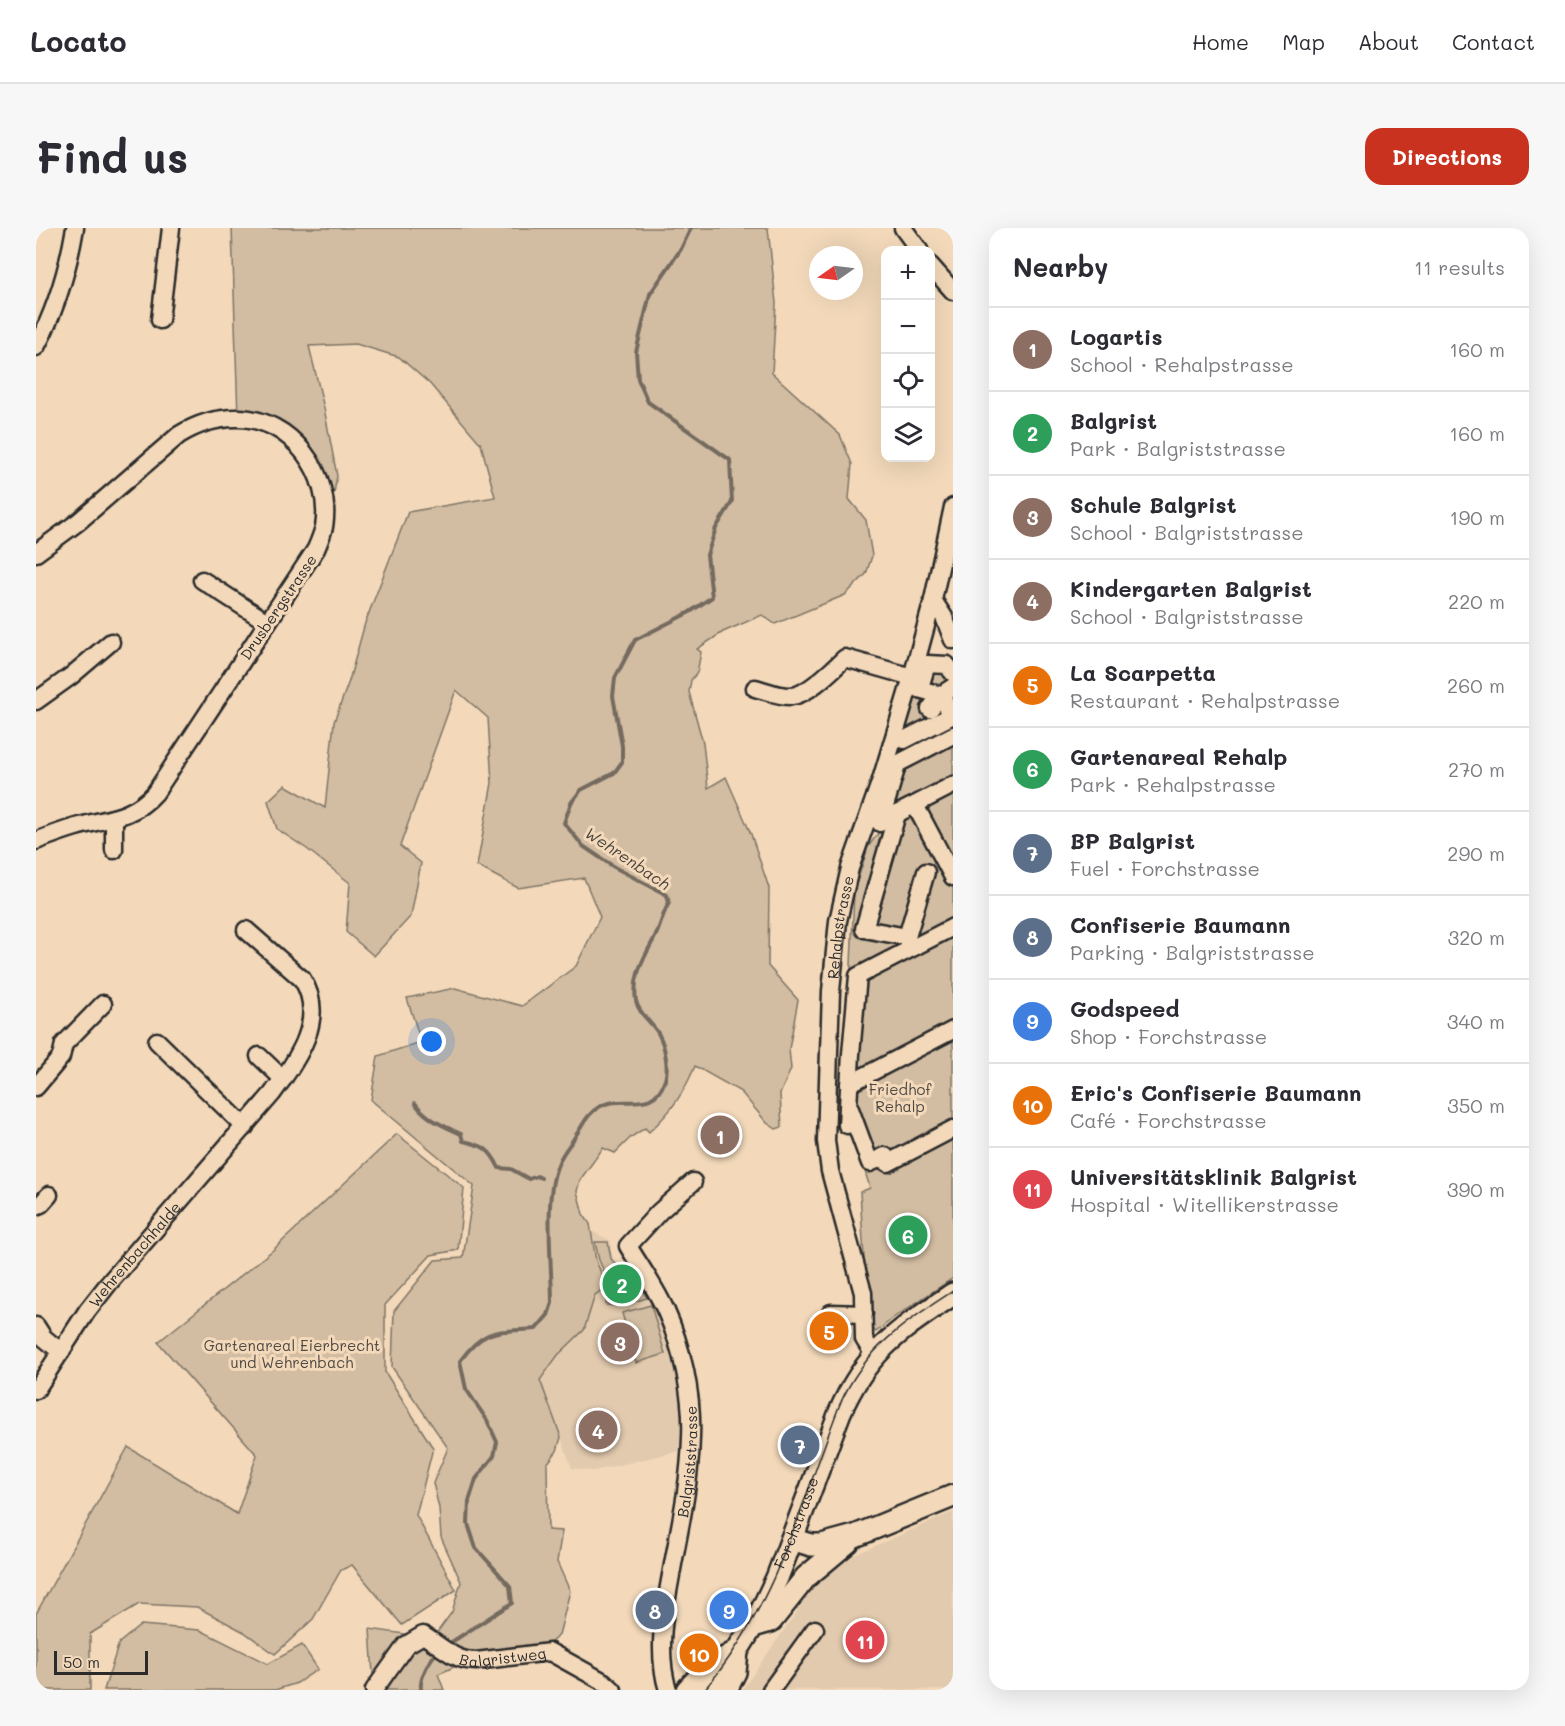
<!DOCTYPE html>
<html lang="en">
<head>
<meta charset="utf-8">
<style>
	:root { --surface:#fff; --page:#f7f7f7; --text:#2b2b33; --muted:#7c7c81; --line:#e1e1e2; --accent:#c8321e }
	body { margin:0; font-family:Mali,sans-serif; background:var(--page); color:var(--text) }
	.controls { position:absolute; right:18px; top:18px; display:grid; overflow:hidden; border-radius:12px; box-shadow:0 6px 24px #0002 }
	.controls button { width:54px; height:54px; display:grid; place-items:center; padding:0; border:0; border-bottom:2px solid var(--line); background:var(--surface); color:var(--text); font:30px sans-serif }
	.compass { position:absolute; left:773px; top:18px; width:54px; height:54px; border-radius:50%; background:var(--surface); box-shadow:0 6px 24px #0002; rotate:256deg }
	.scale { position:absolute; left:18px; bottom:15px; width:94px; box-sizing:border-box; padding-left:6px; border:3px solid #2b2b2b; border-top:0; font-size:16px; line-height:21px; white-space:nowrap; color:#2b2b2b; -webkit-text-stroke:4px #f3d9ba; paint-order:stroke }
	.you { position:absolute; left:396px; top:814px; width:21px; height:21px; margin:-15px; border:4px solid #fff; border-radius:50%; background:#1a73e8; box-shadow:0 0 0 9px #1a73e833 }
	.badge { display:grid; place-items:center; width:39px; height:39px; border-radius:50%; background:var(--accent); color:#fff; font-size:20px; font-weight:700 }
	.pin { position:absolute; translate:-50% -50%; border:3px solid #fff; box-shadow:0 2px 6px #0006 }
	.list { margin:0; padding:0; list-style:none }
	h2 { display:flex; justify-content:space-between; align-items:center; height:78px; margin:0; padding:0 24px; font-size:26px }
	h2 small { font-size:20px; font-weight:400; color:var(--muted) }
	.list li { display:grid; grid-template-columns:39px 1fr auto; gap:18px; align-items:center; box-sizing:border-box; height:84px; padding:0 24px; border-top:2px solid var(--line) }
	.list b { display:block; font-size:22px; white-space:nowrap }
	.list p { margin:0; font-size:20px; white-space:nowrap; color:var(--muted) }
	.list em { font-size:20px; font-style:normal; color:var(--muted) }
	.icon { flex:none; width:33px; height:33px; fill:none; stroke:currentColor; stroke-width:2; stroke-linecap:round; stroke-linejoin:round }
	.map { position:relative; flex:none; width:917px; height:1462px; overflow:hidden; border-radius:18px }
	header { display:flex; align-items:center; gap:36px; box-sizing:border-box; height:84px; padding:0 30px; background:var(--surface); border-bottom:2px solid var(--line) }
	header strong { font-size:28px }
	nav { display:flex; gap:33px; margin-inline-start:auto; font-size:21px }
	.intro { display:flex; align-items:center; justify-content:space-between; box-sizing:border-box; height:144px; padding:0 36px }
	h1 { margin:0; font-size:42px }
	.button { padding:15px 27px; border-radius:18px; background:var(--accent); color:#fff; font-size:21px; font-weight:700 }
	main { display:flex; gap:36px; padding:0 36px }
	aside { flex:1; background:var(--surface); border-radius:18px; box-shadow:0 6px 24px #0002 }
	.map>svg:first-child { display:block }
</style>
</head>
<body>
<header>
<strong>Locato</strong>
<nav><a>Home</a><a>Map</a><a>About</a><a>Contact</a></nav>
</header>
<div class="intro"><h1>Find us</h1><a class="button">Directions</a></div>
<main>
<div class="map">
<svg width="917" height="1462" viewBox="0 0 917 1462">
	<rect width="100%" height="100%" fill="#f3d9ba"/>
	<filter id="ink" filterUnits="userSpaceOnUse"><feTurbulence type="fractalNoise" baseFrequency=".0167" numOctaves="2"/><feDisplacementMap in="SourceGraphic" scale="12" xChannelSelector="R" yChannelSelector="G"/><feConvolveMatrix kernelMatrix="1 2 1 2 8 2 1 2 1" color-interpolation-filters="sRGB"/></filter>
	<g filter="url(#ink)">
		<!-- built -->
		<g fill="#e2caae">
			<polygon points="555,1003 575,1013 574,1020 578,1032 586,1039 597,1039 627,1095 640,1133 647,1173 648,1222 557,1243 536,1240 504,1152 522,1127 548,1102 565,1042 560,1033"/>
			<polygon points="917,1284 917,1462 706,1462 776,1362 809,1331"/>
		</g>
		<!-- green -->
		<g fill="#d2bda2" stroke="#7e7466" stroke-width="1.5">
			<path d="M 196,0 L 732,0 L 740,75 L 736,145 L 804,207 L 816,236 L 813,271 L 830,292 L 836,328 L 830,346 L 809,367 L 739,396 L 726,387 L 687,404 L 661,421 L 665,424 L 661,445 L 655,452 L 653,464 L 667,515 L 672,560 L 690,549 L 715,606 L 733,660 L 732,738 L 762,772 L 753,821 L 755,841 L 744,866 L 746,899 L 740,901 L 731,895 L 705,864 L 659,838 C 648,865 635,884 613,904 L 609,900 L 595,909 L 579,925 L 567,920 L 544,952 L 541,963 L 547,986 L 554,996 L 560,1033 L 566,1047 L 566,1062 L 559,1067 L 548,1102 L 522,1127 L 504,1152 L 525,1209 L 521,1223 L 511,1236 L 512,1302 L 526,1303 L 521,1334 L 534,1363 L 523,1407 L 507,1421 L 434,1432 L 402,1446 L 408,1462 L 338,1462 L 334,1401 L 397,1410 L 416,1384 L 425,1354 L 405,1309 L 403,1280 L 397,1255 L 412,1220 L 356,1139 L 358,1083 L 399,1032 L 427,1030 L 438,958 L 335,872 L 342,828 L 385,814 L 371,770 L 419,760 L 486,778 L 540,738 L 564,689 L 548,650 L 482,660 L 441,638 L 456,555 L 452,490 L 420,462 L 364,618 L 385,635 L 375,688 L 338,728 L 310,704 L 314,655 L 271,621 L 241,601 L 232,573 L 249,557 L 289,580 L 298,494 L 313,453 L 329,395 L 372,284 L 459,269 L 445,216 L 394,156 L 363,129 L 320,116 L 273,118 L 288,180 L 301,248 L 298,265 L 288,277 L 263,218 L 202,190 Z"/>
			<polygon points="887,430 917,435 917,1050 857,1090 840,1104 832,1096 824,964 834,960 815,897 812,811 818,663 832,619 843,604 840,589"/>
			<polygon points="361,906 428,960 422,1022 395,1027 349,1077 349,1144 397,1220 380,1287 420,1362 366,1397 316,1337 305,1342 277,1391 239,1426 208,1404 161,1379 103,1376 54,1406 54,1462 0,1462 0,1386 92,1219 201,1286 221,1227 122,1114 237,1022"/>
			<polygon points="559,1014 572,1014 575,1031 584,1041 594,1041 611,1070 583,1078 570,1077 568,1043 563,1032"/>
			<polygon points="615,1077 629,1126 600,1135 586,1085"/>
			<polygon points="105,1397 164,1402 232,1436 266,1417 282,1441 261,1455 239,1462 68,1462 83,1415"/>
		</g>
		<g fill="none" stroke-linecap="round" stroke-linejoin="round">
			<!-- stream -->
			<g stroke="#746a5f" stroke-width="4">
				<path d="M 379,875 C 390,891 408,898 425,906 L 427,913 C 447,917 454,921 463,940 L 475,941 L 493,951 L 501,948 L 505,950"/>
				<path d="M 411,1417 L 476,1375 L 474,1358 L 440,1320 L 432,1296 L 433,1273 L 440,1251 L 458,1228 L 461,1214 L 451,1192 L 430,1161 L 424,1133 C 449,1099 461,1104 500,1101 L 512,1087 L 516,1075 C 516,1035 507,968 523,934 C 527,924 535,916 540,907 C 547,897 552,885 563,879 C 587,865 617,888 629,852 C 633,840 629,818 623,807 C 618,796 603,787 600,773 C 596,748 608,730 619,709 C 625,698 626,686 633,675 L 631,667 L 578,639 L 547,618 L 528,595 L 535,575 L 545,562 L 578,545 L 586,534 L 586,518 L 577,468 L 579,450 L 599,412 L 654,384 L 676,369 L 671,327 L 680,300 L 696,274 L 694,232 L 612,174 L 602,151 L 600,124 L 614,66 L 645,21 L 655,0"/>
				<path d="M 385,1462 C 383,1450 394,1430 403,1423"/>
			</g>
			<defs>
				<g id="minor">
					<polyline points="867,0 883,22"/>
					<polyline points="894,37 917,63"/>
					<polyline points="124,92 135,0"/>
					<path d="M 0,119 C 20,82 32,41 39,0"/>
					<path d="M 0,325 L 42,294 L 143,207 C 161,196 179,190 200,190 C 255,189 297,247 288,299 C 286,307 283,314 280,321 L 119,565 C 96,591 71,590 40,599 C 26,603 13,608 0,613"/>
					<polyline points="166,352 231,394"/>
					<polyline points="897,372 908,389 917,412"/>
					<polyline points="885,456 891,436 911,437 917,445"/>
					<path d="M 719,460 C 731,463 744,469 756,468 C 772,467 797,441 809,430 L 876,449"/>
					<polyline points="883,461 905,467 916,488"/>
					<polyline points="0,473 35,448 75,414"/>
					<polyline points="894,481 905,467 917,459"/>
					<polyline points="868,512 917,487"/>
					<polyline points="861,536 917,507"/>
					<polyline points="879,577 917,649"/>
					<polyline points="861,586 828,701 871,709 890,644"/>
					<polyline points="851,591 917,557"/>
					<polyline points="844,595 860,541"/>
					<polyline points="78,622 78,590"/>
					<polyline points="121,813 209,899"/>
					<polyline points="223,828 247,851"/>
					<polyline points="813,856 917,802"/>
					<polyline points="0,859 25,829 28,816 67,776"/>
					<polyline points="814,881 834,935 849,928 852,935 917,901"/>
					<polyline points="811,897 815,826 822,748 917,699"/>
					<polyline points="0,978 5,976 13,967"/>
					<polyline points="795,1085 828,1086"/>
					<polyline points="0,1098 7,1109 25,1124"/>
					<path id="s1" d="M 838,1127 L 828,1111 L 827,1065 L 794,943 L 790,913 L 795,763 L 802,693 L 814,640 L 845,552 L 876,449 L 897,372 L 917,279"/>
					<path id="s2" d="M 0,1162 L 51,1083 L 73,1055 L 236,866 C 260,833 292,791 266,751 L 210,702"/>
					<path id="s3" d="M 338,1462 L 370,1417 L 387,1407 C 405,1418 418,1433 440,1433 L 514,1424 L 568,1454 L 577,1462"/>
					<path id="s4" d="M 632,1462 C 619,1421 630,1376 637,1336 C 645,1294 654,1252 655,1209 C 657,1168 646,1118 629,1081 C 619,1059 604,1038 592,1018 L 623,984 L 657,954"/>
					<polyline points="671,1462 698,1427"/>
					<polyline points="735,1462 779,1401"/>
				</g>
				<g id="major">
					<polyline points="756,1311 775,1317 786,1317 819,1308 917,1268"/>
					<polyline points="717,1398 735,1393 770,1349 812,1314"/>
					<polyline points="651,1462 671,1441 701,1423"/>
					<path d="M 690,1462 L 699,1444 L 701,1423 L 724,1386 L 741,1350 L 804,1184 C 831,1122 864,1102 917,1066"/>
				</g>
			</defs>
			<!-- minor casing -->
			<use href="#minor" stroke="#2b2b2b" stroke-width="21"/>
			<!-- major casing -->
			<use href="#major" stroke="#2b2b2b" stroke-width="26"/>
			<!-- minor -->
			<use href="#minor" stroke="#f3d9ba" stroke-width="16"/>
			<!-- major -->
			<use href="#major" stroke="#f3d9ba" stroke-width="21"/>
			<!-- tram -->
			<path stroke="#2b2b2b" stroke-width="1.5" id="s5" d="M 668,1462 C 739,1381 765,1275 804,1176 C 829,1120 868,1095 917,1063"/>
		</g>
	</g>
	<g text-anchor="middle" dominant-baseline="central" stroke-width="6" stroke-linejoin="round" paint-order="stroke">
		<!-- street labels -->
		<g font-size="15" fill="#2b2b2b" stroke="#f3d9ba">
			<text transform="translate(242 379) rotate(-56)">Drusbergstrasse</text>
			<text stroke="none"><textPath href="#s1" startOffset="436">Rehalpstrasse</textPath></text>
			<text stroke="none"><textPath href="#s2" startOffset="168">Wehrenbachhalde</textPath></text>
			<text stroke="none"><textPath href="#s4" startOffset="231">Balgriststrasse</textPath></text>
			<text stroke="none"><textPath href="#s5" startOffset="192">Forchstrasse</textPath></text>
			<text stroke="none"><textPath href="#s3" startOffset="162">Balgristweg</textPath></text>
		</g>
		<!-- park labels -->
		<g font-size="15" fill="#4c4843" stroke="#f3d9ba">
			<text x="864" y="861">Friedhof<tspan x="864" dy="17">Rehalp</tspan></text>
			<text x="256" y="1117">Gartenareal Eierbrecht<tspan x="256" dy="17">und Wehrenbach</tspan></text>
		</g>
		<!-- water labels -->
		<g font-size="16" font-style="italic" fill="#494540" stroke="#f3d9ba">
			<text transform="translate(592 630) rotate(34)">Wehrenbach</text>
		</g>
	</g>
</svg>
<div class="controls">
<button>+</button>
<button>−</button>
<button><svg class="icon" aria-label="locate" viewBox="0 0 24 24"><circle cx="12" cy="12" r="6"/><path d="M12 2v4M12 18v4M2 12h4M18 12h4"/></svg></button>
<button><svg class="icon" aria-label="layers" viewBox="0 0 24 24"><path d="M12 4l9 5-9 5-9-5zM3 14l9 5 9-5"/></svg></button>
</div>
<svg class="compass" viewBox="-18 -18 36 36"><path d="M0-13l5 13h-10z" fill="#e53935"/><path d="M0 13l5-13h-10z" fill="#7c7c81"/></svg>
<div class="scale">50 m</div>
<div class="you"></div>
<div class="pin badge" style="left:684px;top:907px;background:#8d6e63">1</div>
<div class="pin badge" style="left:586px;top:1056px;background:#2e9e5b">2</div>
<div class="pin badge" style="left:584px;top:1114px;background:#8d6e63">3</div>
<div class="pin badge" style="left:562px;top:1202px;background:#8d6e63">4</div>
<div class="pin badge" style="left:793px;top:1103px;background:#e8710a">5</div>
<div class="pin badge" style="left:872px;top:1007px;background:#2e9e5b">6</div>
<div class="pin badge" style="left:764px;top:1217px;background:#5c6f8a">7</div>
<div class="pin badge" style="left:619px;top:1382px;background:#5c6f8a">8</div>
<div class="pin badge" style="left:693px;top:1382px;background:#3f7fe0">9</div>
<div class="pin badge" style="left:663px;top:1425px;background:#e8710a">10</div>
<div class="pin badge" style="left:829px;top:1412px;background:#e0444e">11</div>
</div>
<aside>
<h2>Nearby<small>11 results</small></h2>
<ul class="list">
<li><span class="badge" style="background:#8d6e63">1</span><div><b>Logartis</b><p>School · Rehalpstrasse</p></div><em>160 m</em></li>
<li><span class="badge" style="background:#2e9e5b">2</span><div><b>Balgrist</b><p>Park · Balgriststrasse</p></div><em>160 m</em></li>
<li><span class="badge" style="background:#8d6e63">3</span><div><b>Schule Balgrist</b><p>School · Balgriststrasse</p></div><em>190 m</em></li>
<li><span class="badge" style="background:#8d6e63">4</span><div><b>Kindergarten Balgrist</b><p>School · Balgriststrasse</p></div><em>220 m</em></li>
<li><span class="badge" style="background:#e8710a">5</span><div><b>La Scarpetta</b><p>Restaurant · Rehalpstrasse</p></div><em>260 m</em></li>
<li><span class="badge" style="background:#2e9e5b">6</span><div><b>Gartenareal Rehalp</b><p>Park · Rehalpstrasse</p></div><em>270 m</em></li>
<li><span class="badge" style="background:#5c6f8a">7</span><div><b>BP Balgrist</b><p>Fuel · Forchstrasse</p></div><em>290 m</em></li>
<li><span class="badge" style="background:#5c6f8a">8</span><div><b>Confiserie Baumann</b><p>Parking · Balgriststrasse</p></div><em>320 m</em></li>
<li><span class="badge" style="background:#3f7fe0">9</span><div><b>Godspeed</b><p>Shop · Forchstrasse</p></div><em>340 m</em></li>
<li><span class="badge" style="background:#e8710a">10</span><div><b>Eric's Confiserie Baumann</b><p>Café · Forchstrasse</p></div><em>350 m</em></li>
<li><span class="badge" style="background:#e0444e">11</span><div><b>Universitätsklinik Balgrist</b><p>Hospital · Witellikerstrasse</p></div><em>390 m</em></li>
</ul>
</aside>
</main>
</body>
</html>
